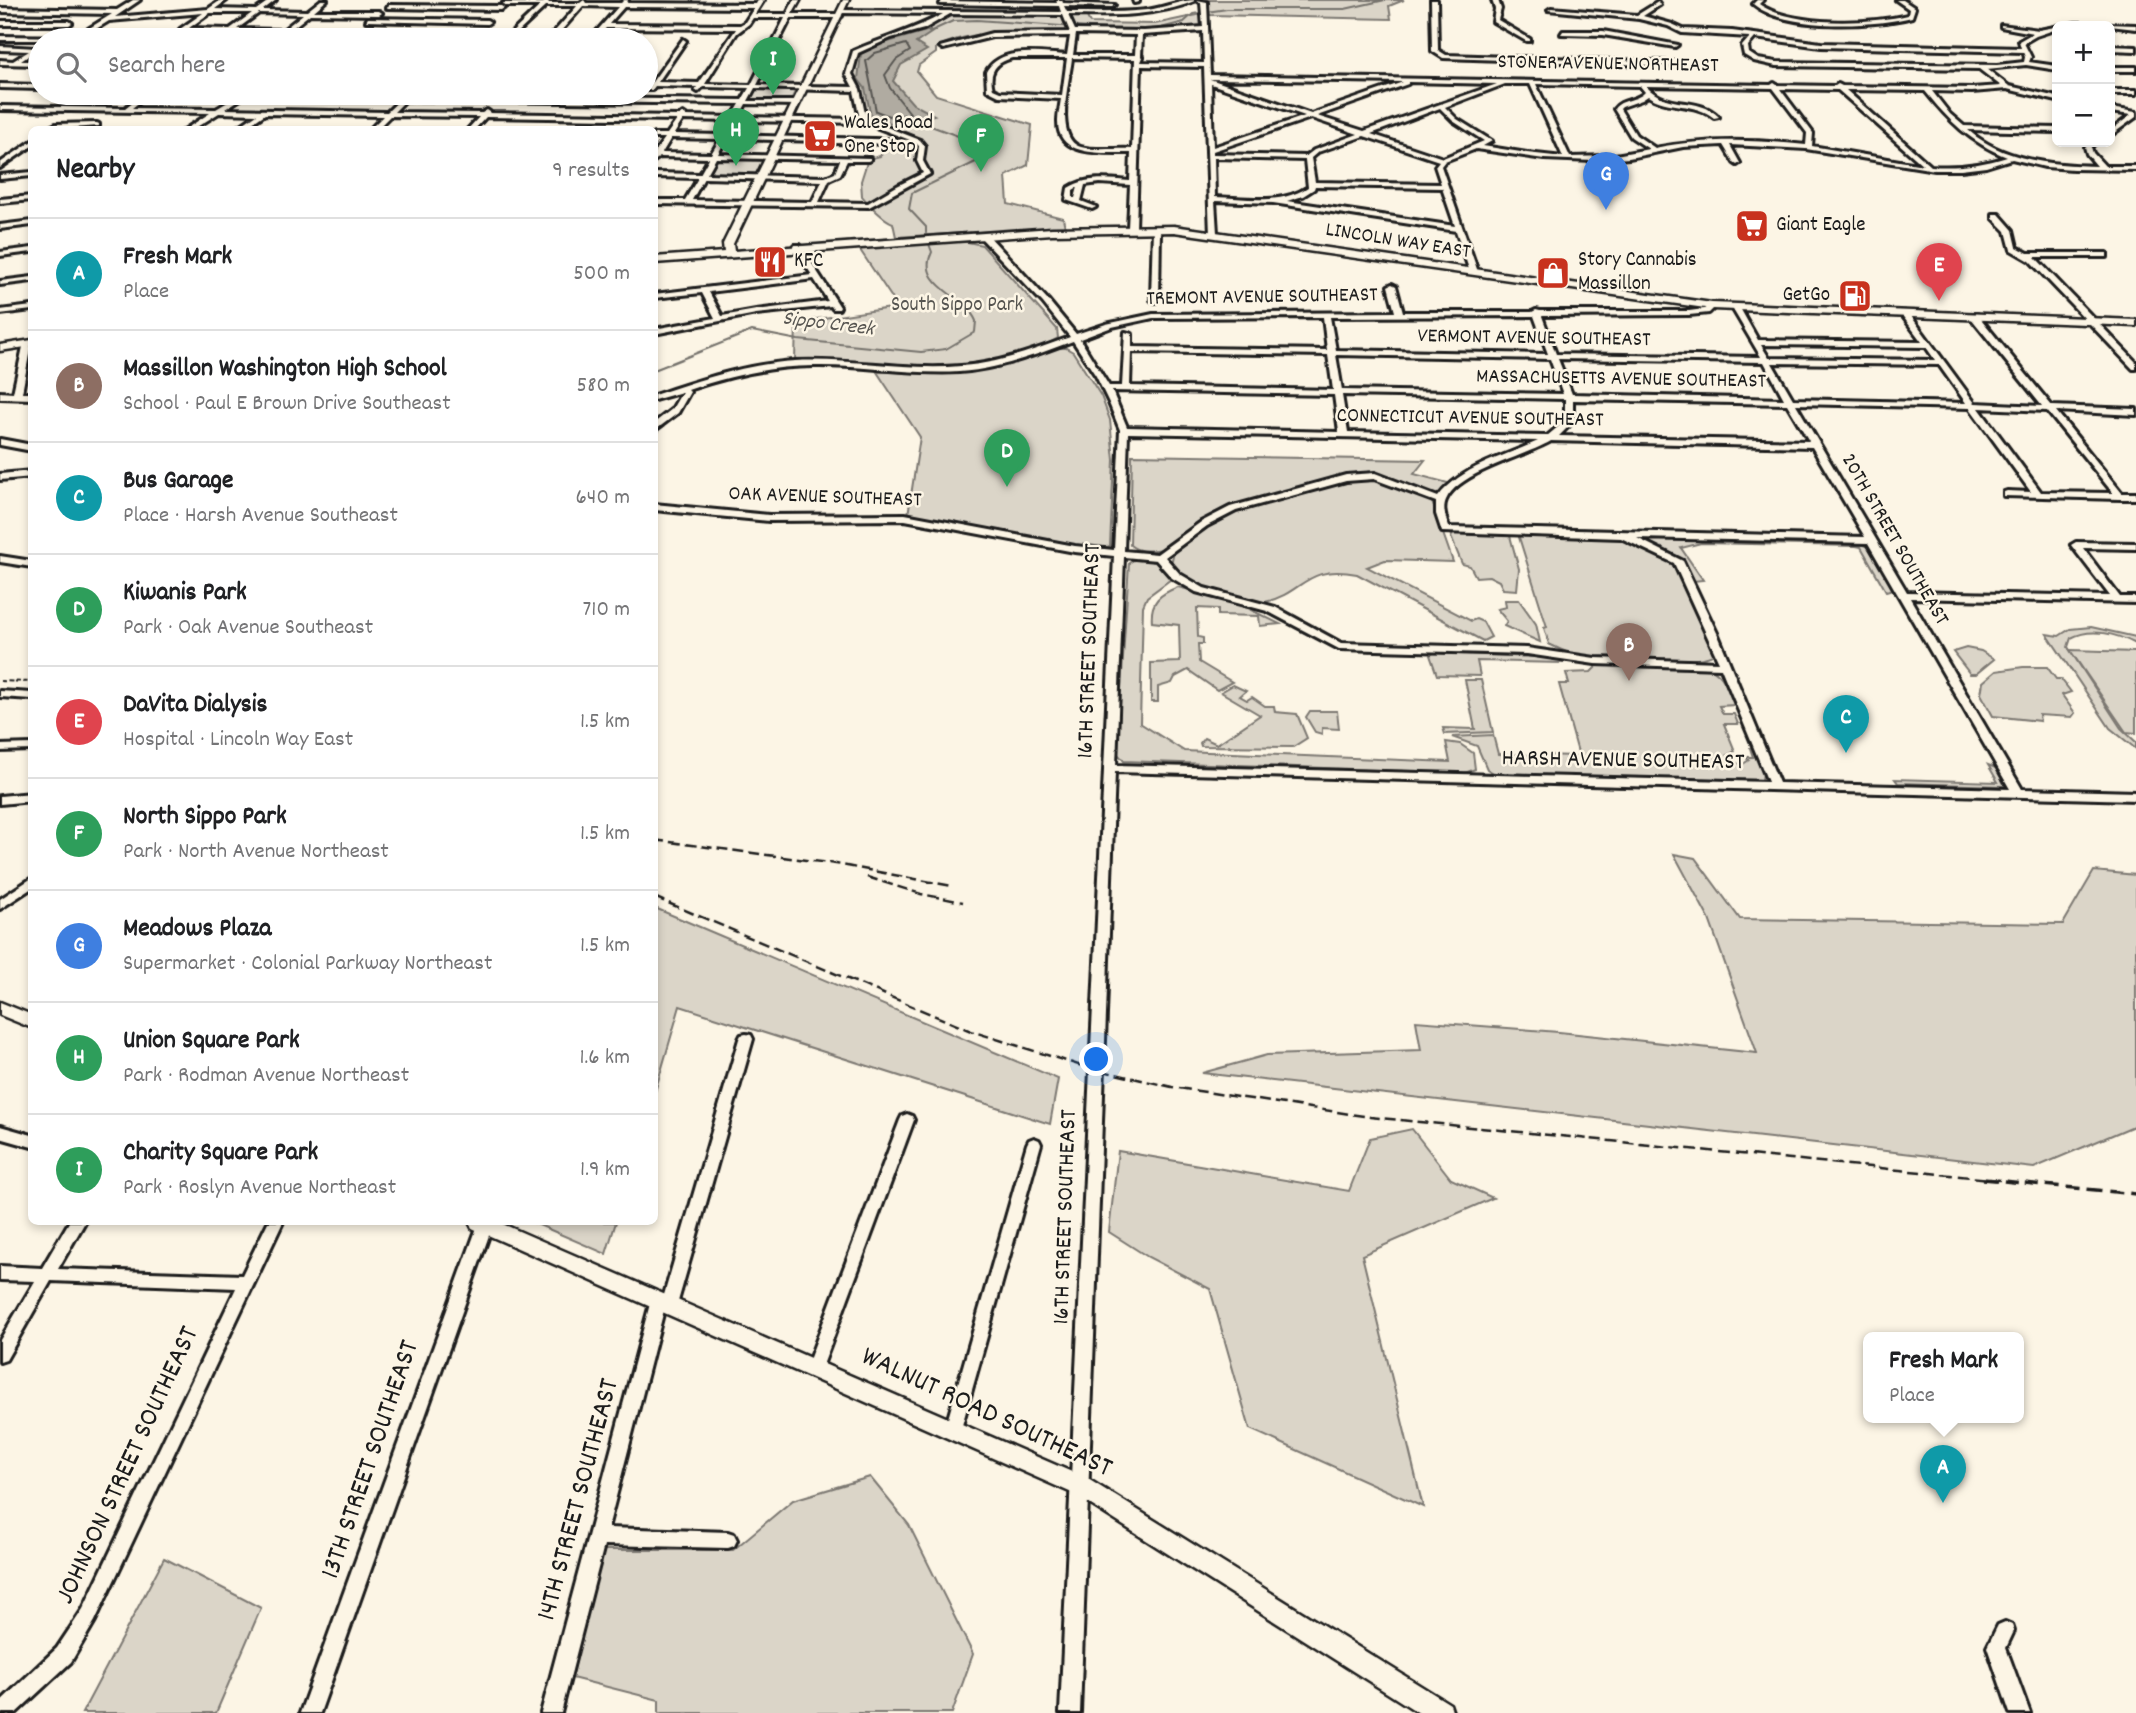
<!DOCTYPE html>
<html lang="en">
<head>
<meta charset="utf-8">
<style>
	:root { --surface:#fff; --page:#f6f6f6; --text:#202124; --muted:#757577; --line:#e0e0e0; --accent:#1a73e8 }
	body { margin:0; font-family:Dekko,sans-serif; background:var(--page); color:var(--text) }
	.controls { position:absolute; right:21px; top:21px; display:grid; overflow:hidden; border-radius:10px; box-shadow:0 4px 10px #0003 }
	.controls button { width:63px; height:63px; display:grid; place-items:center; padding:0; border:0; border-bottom:2px solid var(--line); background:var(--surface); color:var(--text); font:35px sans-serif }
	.you { position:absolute; left:1097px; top:1060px; width:24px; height:24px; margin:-18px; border:5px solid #fff; border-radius:50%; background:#1a73e8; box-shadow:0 0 0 10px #1a73e833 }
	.badge { display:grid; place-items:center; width:46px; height:46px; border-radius:50%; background:var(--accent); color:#fff; font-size:23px; font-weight:700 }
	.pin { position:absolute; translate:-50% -58px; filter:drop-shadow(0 2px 4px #0008) }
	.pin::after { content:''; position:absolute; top:37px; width:24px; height:21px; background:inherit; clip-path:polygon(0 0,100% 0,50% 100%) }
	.popup { position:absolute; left:1863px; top:1332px; width:161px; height:91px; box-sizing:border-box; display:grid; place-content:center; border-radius:10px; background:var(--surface); filter:drop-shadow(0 2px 5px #0005); font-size:23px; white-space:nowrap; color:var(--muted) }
	.popup b { font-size:26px; color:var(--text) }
	.popup::after { content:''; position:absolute; left:50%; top:100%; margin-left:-14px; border:14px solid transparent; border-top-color:var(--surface) }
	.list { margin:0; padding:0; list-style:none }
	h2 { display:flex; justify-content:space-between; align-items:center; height:91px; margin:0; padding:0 28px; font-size:30px }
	h2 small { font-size:23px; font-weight:400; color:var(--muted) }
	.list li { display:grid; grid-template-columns:46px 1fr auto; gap:21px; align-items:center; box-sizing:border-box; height:112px; padding:0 28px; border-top:2px solid var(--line) }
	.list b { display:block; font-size:26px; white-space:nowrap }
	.list p { margin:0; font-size:23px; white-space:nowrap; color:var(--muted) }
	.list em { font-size:23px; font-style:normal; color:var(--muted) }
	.icon { flex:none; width:38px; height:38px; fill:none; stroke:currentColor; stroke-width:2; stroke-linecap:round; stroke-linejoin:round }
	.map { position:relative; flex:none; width:2136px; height:1713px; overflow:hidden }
	.search { position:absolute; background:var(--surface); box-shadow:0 4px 10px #0003; left:28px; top:28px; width:630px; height:77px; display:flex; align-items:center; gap:18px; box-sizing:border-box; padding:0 24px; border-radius:38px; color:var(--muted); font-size:26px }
	.panel { position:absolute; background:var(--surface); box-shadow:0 4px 10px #0003; left:28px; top:126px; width:630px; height:1099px; border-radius:10px }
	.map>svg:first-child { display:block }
</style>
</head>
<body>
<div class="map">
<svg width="2136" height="1713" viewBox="0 0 2136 1713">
	<rect width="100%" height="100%" fill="#fcf5e5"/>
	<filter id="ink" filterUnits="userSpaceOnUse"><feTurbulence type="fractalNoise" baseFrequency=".0143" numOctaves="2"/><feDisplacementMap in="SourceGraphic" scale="14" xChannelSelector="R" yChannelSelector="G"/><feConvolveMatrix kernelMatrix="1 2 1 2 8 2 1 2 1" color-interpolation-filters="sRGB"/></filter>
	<g filter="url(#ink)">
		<!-- green -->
		<g fill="#dbd5c8" stroke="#7c7872" stroke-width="2">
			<polygon points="1209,0 1404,0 1389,6 1391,19 1210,15 1206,3"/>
			<path d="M 950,14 L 1064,15 L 1069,29 L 1067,33 C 1027,34 972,27 936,48 L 936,53 L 919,65 L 917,72 L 936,95 L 1032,125 L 1028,165 L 1006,176 L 1008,204 L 1063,218 L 1065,227 L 896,237 L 893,223 C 884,220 869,205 862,196 L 861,181 L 868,159 L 880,156 L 897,137 L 892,131 L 865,119 L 859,86 L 851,69 L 856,52 C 888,38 921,31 950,14 Z"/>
			<polygon points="1202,14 1201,27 1150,32 1077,31 1071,17 1086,15 1090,23 1155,24"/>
			<polygon points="756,87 797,88 790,102 748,102"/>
			<polygon points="716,157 765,158 756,175 706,175"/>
			<path d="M 963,241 L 982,245 L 1057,329 L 1058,338 C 992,380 871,363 795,361 L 796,322 L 898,307 L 858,247 Z"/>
			<path d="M 1057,348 L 1066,348 L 1073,352 L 1101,396 L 1110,420 L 1114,460 L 1110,546 C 1087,556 943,521 908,515 L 920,437 L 877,372 L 965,372 L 1008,365 Z"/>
			<path d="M 1132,455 L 1425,460 L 1414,474 L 1448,483 L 1432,502 L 1453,562 L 1385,560 L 1367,567 L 1471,621 L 1476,619 L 1483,622 L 1491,637 L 1483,641 L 1357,574 C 1304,564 1305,593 1265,602 C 1238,608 1188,584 1171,564 L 1174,551 C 1160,545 1144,557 1130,545 Z"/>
			<polygon points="1454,533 1510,536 1519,569 1517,590 1503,589 1499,581 1489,576 1476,577 1470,566 1462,564 1451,537"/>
			<path d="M 1518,534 L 1623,538 L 1672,558 L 1716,653 C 1699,666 1605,661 1580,656 C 1568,654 1559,649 1549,644 L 1544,628 L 1547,627 Z"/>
			<polygon points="1643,537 1858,542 1871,548 1893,589 1886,591 1861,547 1856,546 1701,543 1681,548 1703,580 1693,581 1683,561 1641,541"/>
			<polygon points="1137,558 1155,560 1171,579 1147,597 1143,606 1140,723 1184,751 1450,762 1446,742 1460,744 1473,753 1475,769 1465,773 1124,761 1117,753 1129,563"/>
			<path d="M 1178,587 L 1253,606 L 1251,610 L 1280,624 L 1260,626 L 1259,616 L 1218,615 L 1218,609 L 1197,608 L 1198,637 L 1203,638 L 1203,644 L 1198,644 L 1199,662 L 1232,682 L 1217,690 L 1188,670 L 1175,677 L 1172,683 L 1158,687 L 1158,702 L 1151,702 L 1151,663 L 1180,662 L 1179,625 L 1152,622 C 1150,601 1160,594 1178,587 Z"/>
			<polygon points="1505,600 1519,600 1536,624 1540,642 1504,626 1507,621 1497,609 1506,607"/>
			<path d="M 2091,627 L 2136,637 L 2136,644 C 2117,634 2091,627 2071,638 L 2068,647 L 2121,728 L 2136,742 L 2136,749 L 2110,728 L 2047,634 L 2059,636 L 2070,629 Z"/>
			<polygon points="1966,648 1981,651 1994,659 1976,674 1970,674 1953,652"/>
			<polygon points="2070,650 2136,652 2136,733 2126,732"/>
			<polygon points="1434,653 1563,658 1563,663 1477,661 1480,676 1437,675 1430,655"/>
			<path d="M 1600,663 L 1705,666 C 1724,672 1727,688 1735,705 L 1719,706 L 1723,714 L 1734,714 L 1738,724 L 1724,724 L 1735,751 L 1728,755 L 1734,759 L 1725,762 L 1743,764 L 1749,760 L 1745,757 L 1753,757 L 1750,748 L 1753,748 L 1763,773 L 1762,780 L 1497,775 L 1487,769 L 1477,746 L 1452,737 L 1493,735 L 1498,754 L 1579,756 L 1559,684 L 1569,684 L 1566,673 L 1591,672 Z"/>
			<polygon points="2023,667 2047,667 2056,679 2061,679 2071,692 2062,695 2075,713 2072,717 2039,715 2040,721 1993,716 1981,694 1983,682 1996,671"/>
			<polygon points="1465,680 1481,680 1493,732 1445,734 1443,728 1475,729"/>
			<polygon points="1233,685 1246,691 1240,696 1247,700 1252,697 1265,706 1274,706 1275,712 1297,714 1307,738 1293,747 1201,746 1200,743 1204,738 1217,744 1260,715 1221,692"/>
			<polygon points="1310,711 1337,711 1339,729 1322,728 1322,734 1315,732 1306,717"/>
			<polygon points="1988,765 1996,768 2005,786 1898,783 1895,779 1998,782"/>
			<polygon points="1674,854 1695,858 1740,919 2063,924 2094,871 2136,875 2136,1125 2034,1168 1202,1073 1267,1055 1421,1050 1416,1021 1559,1032 1757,1053 1709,919"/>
			<polygon points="655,908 1058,1079 1050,1124 680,1006 655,1092"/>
			<polygon points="1412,1129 1451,1179 1493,1198 1362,1255 1423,1507 1250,1429 1210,1289 1148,1257 1109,1232 1118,1151 1349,1191 1370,1138"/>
			<polygon points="532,1222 616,1222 606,1254"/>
			<polygon points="870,1477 909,1525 973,1654 952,1713 659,1713 659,1700 572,1678 601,1550 733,1550 793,1500"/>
			<polygon points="164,1558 261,1608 216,1713 82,1713"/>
		</g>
		<!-- water -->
		<polygon fill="#b0aba1" stroke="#75726c" stroke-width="2" points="926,31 934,31 916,43 927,50 901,65 893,81 913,104 934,115 897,125 871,117 865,88 858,79 861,54 877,45"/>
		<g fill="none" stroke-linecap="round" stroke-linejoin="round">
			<!-- shore -->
			<polygon stroke="#575551" stroke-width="2" points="906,44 910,51 896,60 885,75 890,88 910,113 894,118 876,111 866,61 875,53"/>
			<!-- stream -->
			<g stroke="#75726c" stroke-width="2">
				<polyline points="929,32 953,21 977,20 1104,29 1157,29 1184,22 1193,14 1227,9 1345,9 1385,0"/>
				<polyline points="912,119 977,143 988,156 912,193 909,209 926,227 926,233"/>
				<path d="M 654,370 L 752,331 L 798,340 L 921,352 L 946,349 L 975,332 L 976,321 C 965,295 915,285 932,252 L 929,244"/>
			</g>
			<defs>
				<g id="minor">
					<path d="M 133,0 L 140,0 L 115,17 L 208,9 L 221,0 L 227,0 L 215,9 L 256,10 L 270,0 L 276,0 L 263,10 L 307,11 L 321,0 L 327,0 L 314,11 L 379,11 L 382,13 L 379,15 L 310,14 L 290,30 L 348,32 L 346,35 L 180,31 L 180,29 L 203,13 L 109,21 L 83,37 L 165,38 L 168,40 L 0,40 L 0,36 L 75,37 L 112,14 L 0,12 L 0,8 L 117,10 ZM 210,13 L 252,13 L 230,29 L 189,28 ZM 259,13 L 303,14 L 283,30 L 237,29 Z"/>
					<path d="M 547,0 L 549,3 L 580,3 L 584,0 L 586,3 L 621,3 L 624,0 L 628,0 L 627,3 L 756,4 L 758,0 L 764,0 L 755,14 L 787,14 L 794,0 L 800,0 L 792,14 L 839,14 L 842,16 L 839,18 L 791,18 L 757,85 L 853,87 L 846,74 L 853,51 C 883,38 914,30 943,14 L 841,13 L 839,10 L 1061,12 L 1059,6 L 940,4 L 942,1 L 1057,3 L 1056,0 L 1062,0 L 1063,3 L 1115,5 L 1112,7 L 1064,6 L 1067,12 C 1094,12 1120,13 1147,10 C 1164,8 1179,0 1197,0 C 1157,17 1111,16 1068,15 L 1075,30 L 1144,31 L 1203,27 L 1201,3 L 1197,0 L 1207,2 L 1210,75 L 1771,85 L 1774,83 L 1777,85 L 1835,86 L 1838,84 L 1842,86 L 1972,88 L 2001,86 L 1979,69 L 1776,66 L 1754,61 L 1744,55 L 1742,46 L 1750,37 L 1682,33 L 1668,26 L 1639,19 L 1548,10 L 1551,8 L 1637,15 L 1658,2 L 1660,5 L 1643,16 L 1672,24 L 1683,29 L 1732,31 L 1821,43 L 2021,48 L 2019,41 L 2033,33 L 2001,27 L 2001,25 L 2039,30 L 2076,23 L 2136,25 L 2136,29 L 2110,26 L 2057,26 L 2057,29 L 2036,36 L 2024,43 L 2031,57 L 2029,62 L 2057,66 L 2057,70 L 2026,65 L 1987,69 L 2009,86 L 2057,97 L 2057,101 L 2007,89 L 1972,92 L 1932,91 L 1950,114 L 1964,126 L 2057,128 L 2057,132 L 1968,130 C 2003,161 2053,165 2097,166 L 2087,154 L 2085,147 L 2090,142 L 2097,142 L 2091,147 L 2093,153 L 2105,166 L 2136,166 L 2136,170 L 2073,169 L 2045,167 L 2012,159 L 1986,167 L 1961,170 L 1935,170 L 1806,149 L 1730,145 L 1740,163 L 1737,165 L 1734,163 L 1723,145 L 1683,147 L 1629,158 L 1593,161 L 1544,159 L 1476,149 L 1445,161 L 1441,166 L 1478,272 L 1474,274 L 1470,272 L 1456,231 L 1273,203 L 1215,201 L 1217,233 L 1210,235 L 1204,67 L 1141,66 L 1136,228 L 1132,230 L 1128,228 L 1130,185 L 1100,183 L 1085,185 L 1081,201 L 1094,206 L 1096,207 L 1092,209 L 1066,200 L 1068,188 C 1087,176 1109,179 1130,181 L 1131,153 C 1106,152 1057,159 1058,121 C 1058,114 1060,106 1061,99 L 999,96 L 987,90 L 986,72 C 1001,45 1042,54 1067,55 L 1070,36 L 992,37 L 943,49 L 940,47 L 992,33 L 1070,32 L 1063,15 L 950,14 L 924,29 L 891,38 L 858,53 L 852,74 L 860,89 L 866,119 L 920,140 L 925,146 L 923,161 L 930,174 L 869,207 L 654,204 L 654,200 L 685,200 L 698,178 L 654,177 L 654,173 L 700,174 L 709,158 L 660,157 L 654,161 L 654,153 L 665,138 L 654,138 L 654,134 L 667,134 L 677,120 L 486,117 L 474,130 L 467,130 L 479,117 L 390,116 L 376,130 L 369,130 L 383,116 L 265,114 L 248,126 L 269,130 L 234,130 L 257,114 L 219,113 L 192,130 L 184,130 L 210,113 L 0,110 L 0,106 L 125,108 L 144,93 L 151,93 L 132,108 L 216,109 L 243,93 L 250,93 L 225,109 L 387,112 L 407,93 L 413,93 L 410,96 L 742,100 L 749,88 L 703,87 L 698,92 L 695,90 L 697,87 L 655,86 L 652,90 L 648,90 L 649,86 L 646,86 L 646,82 L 652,82 L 683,39 L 686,41 L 658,82 L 699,83 L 736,29 L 606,28 L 595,40 L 589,40 L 618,7 L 583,6 L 553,40 L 547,40 L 577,6 L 546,6 L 512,38 L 525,40 L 459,40 L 462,38 L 506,38 L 540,6 L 505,6 L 503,3 L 543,3 ZM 624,7 L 754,8 L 745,22 L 740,25 L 609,24 ZM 753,18 L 785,18 L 751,85 L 705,84 L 737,33 L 749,24 ZM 1203,31 L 1204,63 L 1141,62 L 1143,57 L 1141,56 L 1142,35 ZM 1076,34 L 1136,35 L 1135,55 L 1073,55 ZM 1755,38 L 1821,47 L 2023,52 L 2025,57 L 2024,62 L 1997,65 L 1776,62 L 1758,59 L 1749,53 L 1748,46 ZM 1012,58 L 1067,58 L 1062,95 L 1000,92 L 993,89 C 988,72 996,62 1012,58 ZM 1072,58 L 1135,59 L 1132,149 C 1117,148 1094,151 1081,147 C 1053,139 1070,79 1072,58 ZM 1210,79 L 1403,82 L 1311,114 ZM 1408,82 L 1497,84 L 1364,131 L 1317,116 L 1408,84 ZM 1211,84 L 1305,116 L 1213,147 ZM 1505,84 L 1530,84 L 1563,157 L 1527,153 L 1483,146 L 1492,141 L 1457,119 L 1445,107 ZM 1536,84 L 1640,86 L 1645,92 C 1636,102 1622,98 1614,109 L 1631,137 L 1649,149 L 1610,156 L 1570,157 ZM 1646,86 L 1773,88 L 1807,133 L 1806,145 C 1756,140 1705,138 1655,148 L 1636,135 L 1620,109 L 1622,107 L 1642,100 L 1648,96 C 1668,109 1695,102 1714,118 L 1719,117 C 1698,95 1668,111 1646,86 ZM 755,88 L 854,91 L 860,119 L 739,117 L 746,104 L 796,105 L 799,103 L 796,101 L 748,101 ZM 1780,89 L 1838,90 L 1923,165 L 1812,146 L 1813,133 ZM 1846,90 L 1925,91 C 1948,120 1971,143 2007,157 C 1981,165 1957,168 1931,166 ZM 406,100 L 740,104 L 732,117 L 685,116 L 686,115 L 683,113 L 679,116 L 489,113 L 490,112 L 487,110 L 482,113 L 394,112 ZM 1440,108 L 1453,121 L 1484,141 L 1443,158 L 1371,134 ZM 1311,118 L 1358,134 L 1314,150 L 1306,156 L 1213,154 L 1213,151 ZM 683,120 L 730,121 L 722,135 L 674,134 ZM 736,121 L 865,123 L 910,140 L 728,135 ZM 1364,136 L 1439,161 L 1435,166 L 1441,184 L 1315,182 L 1311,158 L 1318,152 ZM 671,138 L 720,139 L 711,154 L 662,153 ZM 726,139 L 826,141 L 829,143 L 911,144 L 914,142 L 919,146 L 917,161 L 923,173 L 897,186 L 868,203 L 819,202 L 829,180 L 840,175 L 847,161 L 868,161 L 870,160 L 870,158 L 718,154 ZM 716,158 L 840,160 L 835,173 L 825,177 L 707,174 ZM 1214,158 L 1305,160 L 1308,187 C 1281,205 1247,198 1215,197 ZM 704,178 L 822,181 L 812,202 L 692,200 ZM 1315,186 L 1442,188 L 1455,226 L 1287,201 L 1303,196 L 1314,189 ZM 1078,187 L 1075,198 L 1073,198 L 1073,190 Z"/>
					<polygon points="1133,0 1139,0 1139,2 1134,3"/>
					<polygon points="1431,0 1437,0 1438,50 1446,55 1677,62 1680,64 1677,66 1443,58 1432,51"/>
					<polygon points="1492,0 1498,0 1501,9 1498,20 1530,39 1530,41 1526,41 1493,22 1495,9"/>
					<path d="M 1757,0 L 1763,0 L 1759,4 C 1792,27 1869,24 1908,15 L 1909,9 L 1896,0 L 1903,0 L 1915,8 L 1912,17 C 1873,27 1785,31 1753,4 Z"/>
					<polygon points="389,5 501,6 504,8 501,10 387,8"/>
					<polygon points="368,18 487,20 490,22 487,24 366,21"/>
					<polygon points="0,21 69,21 72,23 69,25 0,25"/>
					<polygon points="1563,31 1603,31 1678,45 1675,47 1603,35 1561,34"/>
					<polygon points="337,37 439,38 442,40 335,40"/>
					<polygon points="638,38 641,39 642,40 635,40"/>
					<polygon points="0,46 37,48 37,50 21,61 40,61 40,65 0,64 0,60 13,61 29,51 0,50"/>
					<polygon points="2110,46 2136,47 2136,51 2110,50"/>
					<rect x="2110" y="67" width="26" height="4"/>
					<polygon points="0,84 40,85 40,89 0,88"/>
					<rect x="2110" y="90" width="26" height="4"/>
					<polygon points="2110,108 2136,112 2136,117 2110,136 2110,131 2131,115 2110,112"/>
					<polygon points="97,123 99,124 99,126 44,130 56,124"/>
					<polygon points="32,141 32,146 0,168 0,163"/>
					<polygon points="32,172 32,176 0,179 0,175"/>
					<polygon points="32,196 32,200 0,203 0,199"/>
					<polygon points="1993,214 1999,214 2013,230 2017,247 2028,253 2107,253 2107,257 2035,257 2136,362 2136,369 2133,369 2030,261 2011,250 2006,231 1993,218"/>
					<polygon points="32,221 32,225 0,229 0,225"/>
					<polygon points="1153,227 1160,229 1159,300 1155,302 1151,300"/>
					<path d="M 981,234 L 987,234 L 1048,300 L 1076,334 L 1106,324 L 1153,314 L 1395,312 L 1388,286 L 1392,284 L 1396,286 L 1403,312 L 1532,312 L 1536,310 L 1540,311 L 1689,311 L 1704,309 L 1712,304 L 1716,306 L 1709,313 L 1689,315 L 1542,316 L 1556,354 L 1761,357 L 1732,308 L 1736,306 L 1740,308 L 1758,340 L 1922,342 L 1901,314 L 1905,312 L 1908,312 L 1975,403 L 2042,406 L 1971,318 L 1970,316 L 1974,314 L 1977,314 L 2052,406 L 2136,409 L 2136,415 L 2056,411 L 2122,493 L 2136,493 L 2136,499 L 2120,499 L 2004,496 L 2004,492 L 2007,491 L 2031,492 L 1970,408 L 1796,404 L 1907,592 L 2110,596 L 2071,545 L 2076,542 L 2136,543 L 2136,549 L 2083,548 L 2120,597 L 2136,597 L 2136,603 L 1910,598 L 2022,789 L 2136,792 L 2136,800 L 1115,772 L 1080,1713 L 1060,1713 L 1114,556 L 1075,552 L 905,520 L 769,521 L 654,510 L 654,504 L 769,515 L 905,514 L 1075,546 L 1114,550 L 1120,430 L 1109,403 L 1096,376 L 1073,341 C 1036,355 999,369 959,372 C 911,375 863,365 814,366 C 771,366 729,376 688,390 L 690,392 L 678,413 L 654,431 L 654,423 L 672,409 L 682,392 L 654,400 L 654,395 C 700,380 746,364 795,361 C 850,358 906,371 961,366 C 1000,363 1034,350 1070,337 L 1043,303 L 981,238 ZM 1534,316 L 1548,354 L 1336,350 L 1330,317 ZM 1323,317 L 1327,350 L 1132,347 L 1132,334 L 1125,332 L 1122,386 L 1109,386 L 1080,339 L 1112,327 L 1153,318 ZM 1761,345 L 1926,347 L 1935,360 L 1769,358 ZM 1131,352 L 1328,355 L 1333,390 L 1130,386 ZM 1336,355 L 1550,359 L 1563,394 L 1342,390 ZM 1558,359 L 1764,362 L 1784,399 L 1572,394 ZM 1772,363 L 1939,365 L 1966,403 L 1793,399 ZM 1112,391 L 1334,395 L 1339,432 L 1127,427 ZM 1342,395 L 1565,399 L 1565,421 L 1547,436 L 1348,432 ZM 1573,400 L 1787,404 L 1809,441 L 1559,436 L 1573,422 ZM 1979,408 L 2047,411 L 2113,493 L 2041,492 ZM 1128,433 L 1538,441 C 1504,457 1462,466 1438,497 L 1375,473 L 1346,475 L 1230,507 L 1201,522 L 1157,554 L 1124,551 ZM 1551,441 L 1812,447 L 1865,537 L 1449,527 C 1446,519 1442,509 1446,500 C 1458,472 1524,457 1551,441 ZM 1374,479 L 1436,502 L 1436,514 L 1442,532 L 1621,538 L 1674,563 L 1719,662 L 1595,658 L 1527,648 L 1341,643 L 1275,607 L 1204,588 L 1180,574 L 1165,557 L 1207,526 L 1236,511 L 1346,481 ZM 1637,538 L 1868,543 L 2010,789 L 1779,783 L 1718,635 L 1683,561 ZM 1124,557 L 1156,560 L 1172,578 L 1196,592 L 1267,611 L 1339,649 L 1527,654 L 1595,664 L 1721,668 L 1768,782 L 1116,765 Z"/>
					<path d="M 794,245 L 800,245 L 840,307 L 839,309 L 833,309 L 831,306 L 756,314 L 654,334 L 654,329 L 715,318 L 702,293 L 654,298 L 654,294 L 812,275 L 793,247 ZM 814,279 L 828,301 L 756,310 L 722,316 L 709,292 Z"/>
					<polygon points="32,248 32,252 0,256 0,252"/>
					<polygon points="32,277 32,281 0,285 0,281"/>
					<polygon points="32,306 32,310 0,314 0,310"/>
					<polygon points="24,342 31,344 22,393 32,393 32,399 0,398 0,392 13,393"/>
					<polygon points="0,439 32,445 32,451 0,445"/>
					<polygon points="32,471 32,477 0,480 0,474"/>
					<polygon points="0,556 32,561 32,567 0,562"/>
					<polygon points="0,691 32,693 32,699 0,697"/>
					<polygon points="32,744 32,750 0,751 0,745"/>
					<polygon points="32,793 32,801 0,804 0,796"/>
					<polygon points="32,878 32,888 0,909 0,899"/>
					<polygon points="746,1034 751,1035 753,1039 677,1305 675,1310 669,1312 664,1310 608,1528 728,1532 734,1534 737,1540 734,1546 728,1548 604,1545 561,1713 541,1713 651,1300 653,1295 659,1293 664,1295 739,1039 741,1035"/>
					<polygon points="907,1114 912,1116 914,1120 822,1368 820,1373 814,1375 808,1373 806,1368 900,1120 902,1116"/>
					<polygon points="0,1126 32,1135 32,1147 0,1138"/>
					<polygon points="1034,1138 1039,1140 1041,1144 961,1429 959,1434 953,1437 947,1434 945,1429 1027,1144 1029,1140"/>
					<polygon points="69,1222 85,1222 58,1269 242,1275 268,1222 283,1222 95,1621 71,1662 16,1713 0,1713 0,1702 57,1648 83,1609 236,1288 51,1281 6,1360 0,1362 0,1340 35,1281 0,1280 0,1266 42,1268"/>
					<polygon points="479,1222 491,1222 493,1224 320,1713 300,1713"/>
					<polygon points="2005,1622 2012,1625 2014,1631 2006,1648 2030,1713 2010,1713 1987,1647 1998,1625"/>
				</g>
				<g id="major">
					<polygon points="843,0 849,0 733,244 734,251 1052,228 1174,226 1712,303 2136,320 2136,326 1712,309 1174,232 1052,234 654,263 654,257 724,252 723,244"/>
					<polygon points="32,340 32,346 0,351 0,345"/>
					<polygon points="0,1002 32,1015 32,1028 0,1015"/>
					<polygon points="469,1222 498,1222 1088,1479 1450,1704 1453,1713 1419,1713 1072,1493 472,1228"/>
				</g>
			</defs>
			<!-- minor casing -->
			<use href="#minor" stroke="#1c1c1c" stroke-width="6"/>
			<!-- major casing -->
			<use href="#major" stroke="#1c1c1c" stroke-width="5"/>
			<!-- minor -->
			<use href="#minor" fill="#fcf5e5" fill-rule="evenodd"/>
			<!-- major -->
			<use href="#major" fill="#fcf5e5" fill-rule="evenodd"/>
			<!-- rail-far2 -->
			<polyline stroke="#1c1c1c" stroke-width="2" stroke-dasharray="5 2.5" stroke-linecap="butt" points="0,681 32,682"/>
			<!-- rail-far1 -->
			<g stroke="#1c1c1c" stroke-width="2.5" stroke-dasharray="11 5" stroke-linecap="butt">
				<polyline points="654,840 836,864 952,886"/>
				<polyline points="867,877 921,894 963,902"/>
				<polyline points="654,897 971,1031 1085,1067 1172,1087 1370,1117 2000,1180"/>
			</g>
			<!-- rail -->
			<polyline stroke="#1c1c1c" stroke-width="3.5" stroke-dasharray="14 7" stroke-linecap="butt" points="1983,1179 2136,1194"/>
		</g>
	</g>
	<!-- icons -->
	<defs>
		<symbol id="supermarket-square" viewBox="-11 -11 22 22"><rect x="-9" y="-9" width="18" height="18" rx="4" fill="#c8321e" stroke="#fcf5e5"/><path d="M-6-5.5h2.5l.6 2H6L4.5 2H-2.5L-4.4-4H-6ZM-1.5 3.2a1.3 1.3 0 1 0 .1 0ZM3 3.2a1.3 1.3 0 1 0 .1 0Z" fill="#fff"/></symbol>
		<symbol id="restaurant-square" viewBox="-11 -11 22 22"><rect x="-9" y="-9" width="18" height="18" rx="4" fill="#c8321e" stroke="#fcf5e5"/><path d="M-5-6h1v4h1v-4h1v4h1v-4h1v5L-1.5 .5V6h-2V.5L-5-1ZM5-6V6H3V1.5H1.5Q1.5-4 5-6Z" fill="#fff"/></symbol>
		<symbol id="shop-square" viewBox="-11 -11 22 22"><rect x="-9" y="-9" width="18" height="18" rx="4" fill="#c8321e" stroke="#fcf5e5"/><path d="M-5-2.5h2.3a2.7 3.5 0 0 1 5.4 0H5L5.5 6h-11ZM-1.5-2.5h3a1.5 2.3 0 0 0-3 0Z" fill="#fff"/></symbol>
		<symbol id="fuel-square" viewBox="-11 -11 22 22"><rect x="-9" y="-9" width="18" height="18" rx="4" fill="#c8321e" stroke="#fcf5e5"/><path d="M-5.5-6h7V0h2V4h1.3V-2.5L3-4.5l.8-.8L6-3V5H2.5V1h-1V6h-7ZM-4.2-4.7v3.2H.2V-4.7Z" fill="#fff"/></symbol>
	</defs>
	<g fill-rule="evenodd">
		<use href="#supermarket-square" x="801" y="117" width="38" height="38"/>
		<use href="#supermarket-square" x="1733" y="207" width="38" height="38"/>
		<use href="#restaurant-square" x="751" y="243" width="38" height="38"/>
		<use href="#shop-square" x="1534" y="254" width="38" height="38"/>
		<use href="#fuel-square" x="1836" y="277" width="38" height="38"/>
	</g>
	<g text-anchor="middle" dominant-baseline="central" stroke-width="5" stroke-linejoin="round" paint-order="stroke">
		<!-- far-street labels -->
		<g font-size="21" fill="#1c1c1c" stroke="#fcf5e5">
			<text transform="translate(1608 65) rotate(1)">STONER AVENUE NORTHEAST</text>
			<text transform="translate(1398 242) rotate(9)">LINCOLN WAY EAST</text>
			<text transform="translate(1262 298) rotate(-1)">TREMONT AVENUE SOUTHEAST</text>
			<text transform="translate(1534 339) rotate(1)">VERMONT AVENUE SOUTHEAST</text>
			<text transform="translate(1621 380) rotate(1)">MASSACHUSETTS AVENUE SOUTHEAST</text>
			<text transform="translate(1470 419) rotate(1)">CONNECTICUT AVENUE SOUTHEAST</text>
			<text transform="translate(825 498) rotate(2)">OAK AVENUE SOUTHEAST</text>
			<text transform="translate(1894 540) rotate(60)">20TH STREET SOUTHEAST</text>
		</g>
		<!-- far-poi labels -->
		<g font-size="21" fill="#1c1c1c" stroke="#fcf5e5" text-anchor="start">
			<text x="844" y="124">Wales Road<tspan x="844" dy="24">One Stop</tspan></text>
			<text x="1776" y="226">Giant Eagle</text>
			<text x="1578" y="261">Story Cannabis<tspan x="1578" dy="24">Massillon</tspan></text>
			<text x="794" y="262">KFC</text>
			<text x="1830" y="296" text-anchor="end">GetGo</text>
		</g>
		<!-- far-park labels -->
		<g font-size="21" fill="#555450" stroke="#fcf5e5">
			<text x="957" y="306">South Sippo Park</text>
		</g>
		<!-- far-water labels -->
		<g font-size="21" font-style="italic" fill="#575551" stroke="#fcf5e5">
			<text transform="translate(828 325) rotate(7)">Sippo Creek</text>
		</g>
		<!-- street labels -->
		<g font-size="24" fill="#1c1c1c" stroke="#fcf5e5">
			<text transform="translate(1090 651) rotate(-88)">16TH STREET SOUTHEAST</text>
			<text transform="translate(1623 761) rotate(1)">HARSH AVENUE SOUTHEAST</text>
			<text transform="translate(1066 1217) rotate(-88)">16TH STREET SOUTHEAST</text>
		</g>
		<!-- near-street labels -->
		<g font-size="28" fill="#1c1c1c" stroke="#fcf5e5">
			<text transform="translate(986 1414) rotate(25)">WALNUT ROAD SOUTHEAST</text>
			<text transform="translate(372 1460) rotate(-71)">13TH STREET SOUTHEAST</text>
			<text transform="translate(129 1466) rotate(-65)">JOHNSON STREET SOUTHEAST</text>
			<text transform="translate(580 1500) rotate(-75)">14TH STREET SOUTHEAST</text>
		</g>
	</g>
</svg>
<div class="controls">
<button>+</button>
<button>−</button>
</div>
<div class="you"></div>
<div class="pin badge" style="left:1943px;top:1503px;background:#0f9aa8">A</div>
<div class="popup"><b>Fresh Mark</b>Place</div>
<div class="pin badge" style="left:1629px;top:681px;background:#8d6e63">B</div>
<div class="pin badge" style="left:1846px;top:753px;background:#0f9aa8">C</div>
<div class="pin badge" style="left:1007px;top:487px;background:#2e9e5b">D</div>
<div class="pin badge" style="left:1939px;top:301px;background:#e0444e">E</div>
<div class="pin badge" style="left:981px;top:172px;background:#2e9e5b">F</div>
<div class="pin badge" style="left:1606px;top:210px;background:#3f7fe0">G</div>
<div class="pin badge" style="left:736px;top:166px;background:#2e9e5b">H</div>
<div class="pin badge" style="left:773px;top:95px;background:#2e9e5b">I</div>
<div class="search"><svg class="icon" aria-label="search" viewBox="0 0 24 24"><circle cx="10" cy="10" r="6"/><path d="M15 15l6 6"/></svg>Search here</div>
<section class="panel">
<h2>Nearby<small>9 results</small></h2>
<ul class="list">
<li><span class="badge" style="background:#0f9aa8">A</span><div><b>Fresh Mark</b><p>Place</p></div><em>500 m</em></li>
<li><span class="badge" style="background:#8d6e63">B</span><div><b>Massillon Washington High School</b><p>School · Paul E Brown Drive Southeast</p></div><em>580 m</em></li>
<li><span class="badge" style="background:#0f9aa8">C</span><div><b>Bus Garage</b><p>Place · Harsh Avenue Southeast</p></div><em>640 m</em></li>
<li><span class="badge" style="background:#2e9e5b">D</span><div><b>Kiwanis Park</b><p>Park · Oak Avenue Southeast</p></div><em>710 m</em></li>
<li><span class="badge" style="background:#e0444e">E</span><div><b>DaVita Dialysis</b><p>Hospital · Lincoln Way East</p></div><em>1.5 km</em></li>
<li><span class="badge" style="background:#2e9e5b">F</span><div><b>North Sippo Park</b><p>Park · North Avenue Northeast</p></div><em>1.5 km</em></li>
<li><span class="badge" style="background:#3f7fe0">G</span><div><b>Meadows Plaza</b><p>Supermarket · Colonial Parkway Northeast</p></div><em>1.5 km</em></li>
<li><span class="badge" style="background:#2e9e5b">H</span><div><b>Union Square Park</b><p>Park · Rodman Avenue Northeast</p></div><em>1.6 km</em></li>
<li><span class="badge" style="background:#2e9e5b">I</span><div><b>Charity Square Park</b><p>Park · Roslyn Avenue Northeast</p></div><em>1.9 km</em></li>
</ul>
</section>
</div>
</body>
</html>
